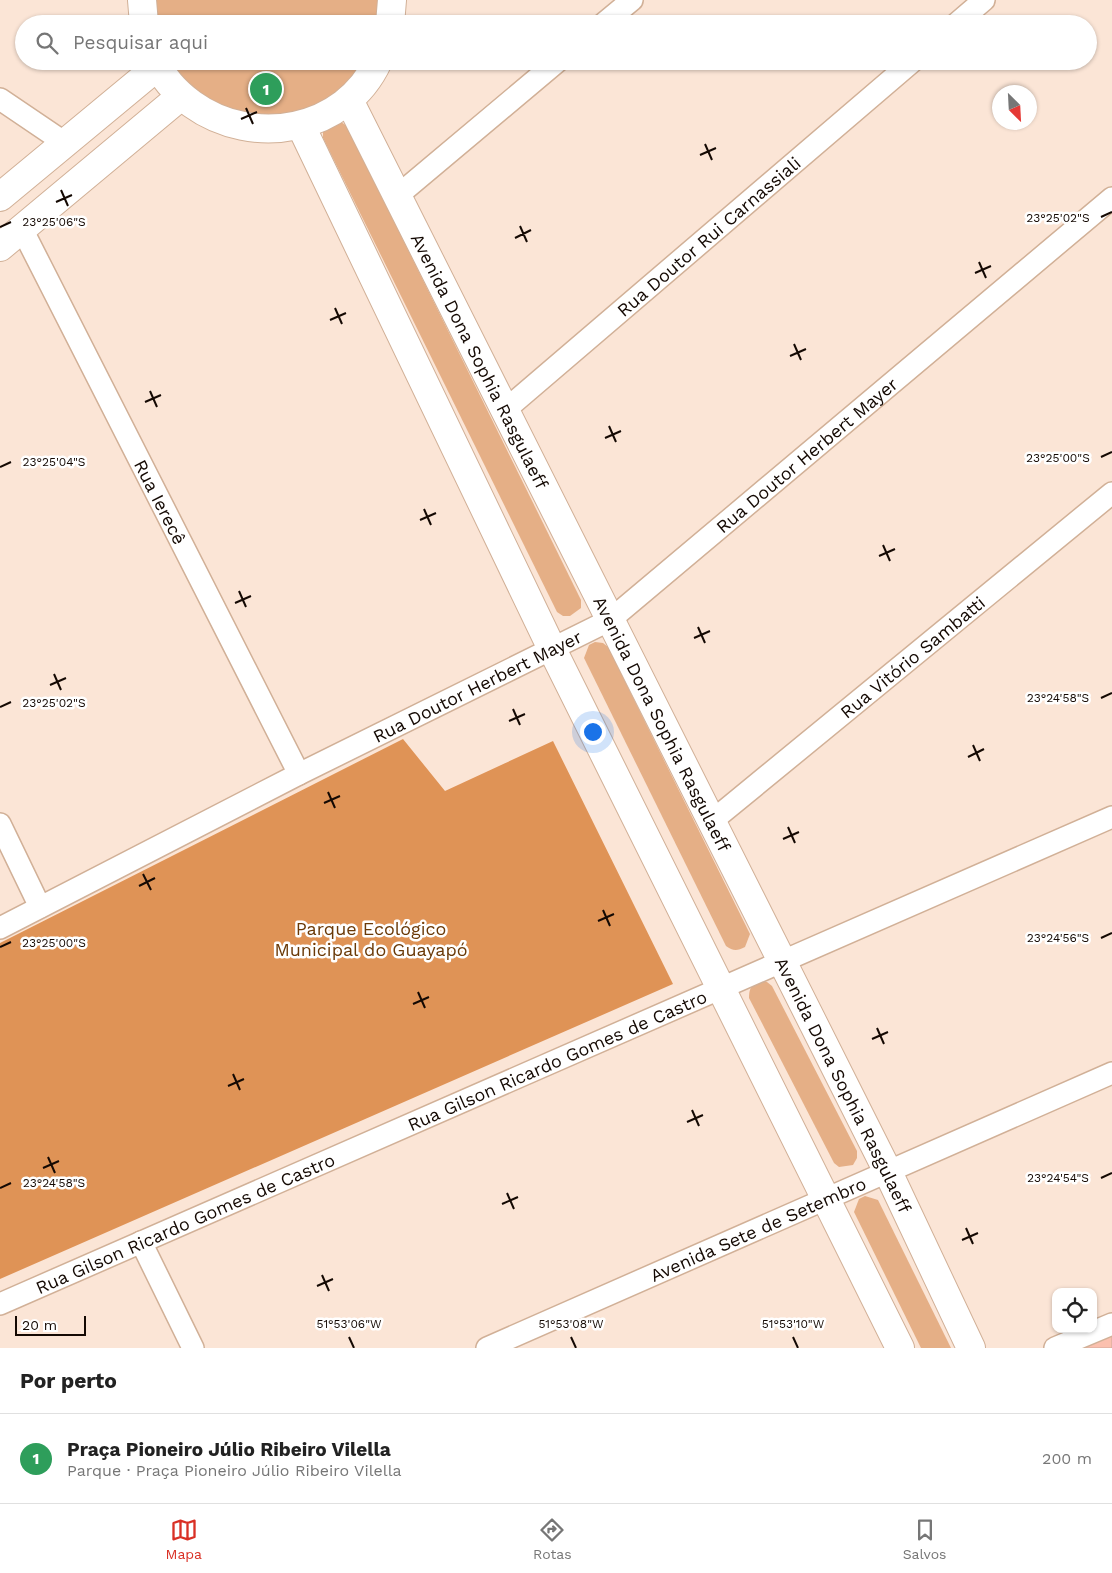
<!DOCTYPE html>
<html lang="pt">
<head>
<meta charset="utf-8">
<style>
	:root { --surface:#fff; --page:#f2f2f2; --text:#222; --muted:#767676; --line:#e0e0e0; --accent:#d93025 }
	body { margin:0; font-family:"Work Sans",sans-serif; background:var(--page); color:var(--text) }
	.controls { position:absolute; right:15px; bottom:15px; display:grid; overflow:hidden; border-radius:10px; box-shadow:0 1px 4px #0004 }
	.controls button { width:45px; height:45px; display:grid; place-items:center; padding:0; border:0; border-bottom:1px solid var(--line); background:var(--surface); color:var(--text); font:25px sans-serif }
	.compass { position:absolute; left:992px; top:85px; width:45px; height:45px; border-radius:50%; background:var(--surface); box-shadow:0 1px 4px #0004; rotate:156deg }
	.scale { position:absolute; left:15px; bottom:12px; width:71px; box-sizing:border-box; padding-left:5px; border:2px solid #140903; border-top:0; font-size:14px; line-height:18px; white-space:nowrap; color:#140903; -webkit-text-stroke:4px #fff; paint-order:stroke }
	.you { position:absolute; left:592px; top:731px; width:18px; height:18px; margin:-12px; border:4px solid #fff; border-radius:50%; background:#1a73e8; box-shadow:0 0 0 8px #1a73e833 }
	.badge { display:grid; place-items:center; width:32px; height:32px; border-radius:50%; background:var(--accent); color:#fff; font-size:16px; font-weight:700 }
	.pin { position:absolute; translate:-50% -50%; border:2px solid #fff; box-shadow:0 1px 5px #0006 }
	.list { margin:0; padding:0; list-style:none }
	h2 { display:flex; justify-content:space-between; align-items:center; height:65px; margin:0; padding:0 20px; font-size:21px }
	h2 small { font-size:16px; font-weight:400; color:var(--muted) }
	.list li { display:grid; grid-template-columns:32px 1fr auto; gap:15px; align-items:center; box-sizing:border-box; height:90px; padding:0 20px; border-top:1px solid var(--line) }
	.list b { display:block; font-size:19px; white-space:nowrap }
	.list p { margin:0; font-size:16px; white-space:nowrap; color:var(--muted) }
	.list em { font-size:16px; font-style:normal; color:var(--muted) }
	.icon { flex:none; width:28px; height:28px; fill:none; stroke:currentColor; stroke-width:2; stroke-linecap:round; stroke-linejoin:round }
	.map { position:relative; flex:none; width:1112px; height:1348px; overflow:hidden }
	.search { position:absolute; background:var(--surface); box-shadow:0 1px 4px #0004; left:15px; right:15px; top:15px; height:55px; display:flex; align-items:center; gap:12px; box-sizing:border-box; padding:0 18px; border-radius:28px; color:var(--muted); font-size:19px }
	.sheet { height:155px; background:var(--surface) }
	nav { display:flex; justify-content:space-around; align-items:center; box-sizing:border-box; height:70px; border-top:1px solid var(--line); background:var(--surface); font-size:14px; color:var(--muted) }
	nav a { display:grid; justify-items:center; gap:2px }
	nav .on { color:var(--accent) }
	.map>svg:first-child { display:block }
</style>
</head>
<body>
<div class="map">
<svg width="1112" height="1348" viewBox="0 0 1112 1348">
	<defs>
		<filter id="shadow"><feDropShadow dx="5.5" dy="3" stdDeviation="1" flood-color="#0004"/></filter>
	</defs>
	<rect width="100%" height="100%" fill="#fbe5d6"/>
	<!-- green -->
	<g fill="#e5af86">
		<polygon points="142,0 392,0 390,24 144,24"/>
		<polygon points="156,61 378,61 349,100 237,126"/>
		<polygon points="334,122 341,122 347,126 581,600 581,608 570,616 563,616 557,612 323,138 323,131"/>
		<path d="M 595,642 L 603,643 L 608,647 L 750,934 L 745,947 C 737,951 733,951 726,946 L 584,658 L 589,645 Z"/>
		<path d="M 759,981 L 767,982 L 772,986 L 857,1151 L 857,1158 L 853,1165 L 839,1167 L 834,1163 L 749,998 C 749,989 751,985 759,981 Z"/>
		<polygon points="865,1196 878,1200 951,1348 921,1348 854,1212 859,1199"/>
	</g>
	<!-- forest -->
	<polygon fill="#df9356" points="403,739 445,791 553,741 673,984 0,1279 0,943"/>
	<!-- building -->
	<polygon fill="#fbc0ae" stroke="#d1a89b" filter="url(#shadow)" points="1112,1324 1112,1348 1055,1348"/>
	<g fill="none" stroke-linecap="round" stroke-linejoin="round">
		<defs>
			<g id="street">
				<polyline points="603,24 632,0"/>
				<polyline points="956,24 984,0"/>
				<polyline points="0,99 65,143"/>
				<polyline points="396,197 558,61"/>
				<path id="s1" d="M 22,229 L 299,774"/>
				<path id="s2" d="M 504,411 L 913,61"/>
				<path id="s3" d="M 712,821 L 1112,493"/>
				<polyline points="0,824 40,907"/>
				<path id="s4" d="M 0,928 L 299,774 L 610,620 L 1112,198"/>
				<polyline points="141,1242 193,1348"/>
				<path id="s5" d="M 0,1304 L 1112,817"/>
				<path id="s6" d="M 487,1348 L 1112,1073"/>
				<polyline points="1055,1348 1112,1324"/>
			</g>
			<g id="secondary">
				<polyline points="142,0 144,24"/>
				<polyline points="390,24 392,0"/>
				<path d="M 156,61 C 163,79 177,93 192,104 C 253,148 345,132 378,61"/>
				<path id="s7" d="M 349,100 L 888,1172 L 971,1348"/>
				<polyline points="301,126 552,649 900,1348"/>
				<polyline points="0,197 158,66"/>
				<polyline points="0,247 181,96"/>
			</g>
		</defs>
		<!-- street casing -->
		<use href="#street" stroke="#d1b097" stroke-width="24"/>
		<!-- secondary casing -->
		<use href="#secondary" stroke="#d1b097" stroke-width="30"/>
		<!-- street -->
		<use href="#street" stroke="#fff" stroke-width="21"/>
		<!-- secondary -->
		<use href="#secondary" stroke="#fff" stroke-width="28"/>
	</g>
	<!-- ticks -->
	<path fill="none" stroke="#140903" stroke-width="2" d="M 246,108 L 253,124M 241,119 L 257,112M 705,144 L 712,160M 700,155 L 716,148M 61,190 L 68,206M 56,202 L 72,195M 1101,217 L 1112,212M 520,226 L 527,242M 0,227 L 11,222M 515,238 L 531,230M 979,262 L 986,278M 975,273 L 991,266M 335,308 L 342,324M 330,320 L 346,313M 794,344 L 801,360M 790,356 L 806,349M 150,391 L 157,407M 145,402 L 161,395M 609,426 L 616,442M 605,438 L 621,431M 1101,457 L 1112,452M 0,467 L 11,462M 424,509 L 431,525M 420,520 L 436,513M 883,545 L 890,561M 879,556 L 895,549M 239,591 L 246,607M 235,603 L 251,596M 698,627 L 705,643M 694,638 L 710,631M 54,674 L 61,690M 50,685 L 66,678M 1101,698 L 1112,693M 0,707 L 11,702M 513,709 L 520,725M 509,721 L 525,714M 973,745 L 980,761M 968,757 L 984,749M 328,792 L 335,808M 324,803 L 340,796M 788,827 L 795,843M 783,839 L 799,832M 143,874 L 151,890M 139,886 L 155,878M 603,910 L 610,926M 598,921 L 614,914M 1101,938 L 1112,933M 0,947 L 11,942M 418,992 L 425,1008M 413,1004 L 429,997M 877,1028 L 884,1044M 872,1039 L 888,1032M 233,1074 L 240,1090M 228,1086 L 244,1079M 692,1110 L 699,1126M 687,1122 L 703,1115M 48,1157 L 55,1173M 43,1168 L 59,1161M 1101,1178 L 1112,1173M 0,1188 L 11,1183M 507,1193 L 514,1209M 502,1204 L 518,1197M 966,1228 L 973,1244M 962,1240 L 978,1233M 322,1275 L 329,1291M 317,1286 L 333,1279M 349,1337 L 354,1348M 571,1337 L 576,1348M 793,1337 L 798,1348"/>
	<g text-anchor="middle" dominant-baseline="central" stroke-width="5" stroke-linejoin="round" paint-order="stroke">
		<!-- street labels -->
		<g font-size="18" fill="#140903" stroke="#fff">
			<text stroke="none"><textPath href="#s2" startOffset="269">Rua Doutor Rui Carnassiali</textPath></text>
			<text stroke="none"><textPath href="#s7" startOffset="292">Avenida Dona Sophia Rasgulaeff</textPath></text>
			<text stroke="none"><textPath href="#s4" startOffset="940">Rua Doutor Herbert Mayer</textPath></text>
			<text stroke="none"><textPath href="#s1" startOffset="306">Rua Ierecê</textPath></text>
			<text stroke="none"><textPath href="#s3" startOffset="259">Rua Vitório Sambatti</textPath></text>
			<text stroke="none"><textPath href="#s4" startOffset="535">Rua Doutor Herbert Mayer</textPath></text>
			<text stroke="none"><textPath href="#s7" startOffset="698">Avenida Dona Sophia Rasgulaeff</textPath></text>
			<text stroke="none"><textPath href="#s5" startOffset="608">Rua Gilson Ricardo Gomes de Castro</textPath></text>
			<text stroke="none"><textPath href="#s7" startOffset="1102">Avenida Dona Sophia Rasgulaeff</textPath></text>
			<text stroke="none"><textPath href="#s5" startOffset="202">Rua Gilson Ricardo Gomes de Castro</textPath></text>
			<text stroke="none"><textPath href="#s6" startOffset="296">Avenida Sete de Setembro</textPath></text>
		</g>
		<!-- park labels -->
		<g font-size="18" fill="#6a3907" stroke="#fff">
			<text x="371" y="928">Parque Ecológico<tspan x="371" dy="21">Municipal do Guayapó</tspan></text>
		</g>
	</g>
	<g font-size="12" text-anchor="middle" fill="#140903" stroke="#fff" stroke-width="5" stroke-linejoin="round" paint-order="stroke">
		<text x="1058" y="222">23°25'02"S</text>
		<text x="54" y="226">23°25'06"S</text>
		<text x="1058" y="462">23°25'00"S</text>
		<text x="54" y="466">23°25'04"S</text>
		<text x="1058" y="702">23°24'58"S</text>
		<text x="54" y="707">23°25'02"S</text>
		<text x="1058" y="942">23°24'56"S</text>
		<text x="54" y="947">23°25'00"S</text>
		<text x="1058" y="1182">23°24'54"S</text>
		<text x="54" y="1187">23°24'58"S</text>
		<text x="349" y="1328">51°53'06"W</text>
		<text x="571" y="1328">51°53'08"W</text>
		<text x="793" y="1328">51°53'10"W</text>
	</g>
</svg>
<div class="controls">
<button><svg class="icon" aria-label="locate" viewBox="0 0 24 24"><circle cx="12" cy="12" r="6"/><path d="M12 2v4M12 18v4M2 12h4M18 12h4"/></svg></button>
</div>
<svg class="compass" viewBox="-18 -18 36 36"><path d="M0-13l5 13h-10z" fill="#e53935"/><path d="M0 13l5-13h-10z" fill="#767676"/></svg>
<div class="scale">20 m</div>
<div class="you"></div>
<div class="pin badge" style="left:266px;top:89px;background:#2e9e5b">1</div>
<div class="search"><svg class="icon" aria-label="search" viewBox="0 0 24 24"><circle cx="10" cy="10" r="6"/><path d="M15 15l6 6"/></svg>Pesquisar aqui</div>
</div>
<section class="sheet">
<h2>Por perto<small></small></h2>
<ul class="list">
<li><span class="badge" style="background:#2e9e5b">1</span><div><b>Praça Pioneiro Júlio Ribeiro Vilella</b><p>Parque · Praça Pioneiro Júlio Ribeiro Vilella</p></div><em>200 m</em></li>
</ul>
</section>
<nav>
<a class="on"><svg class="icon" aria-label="map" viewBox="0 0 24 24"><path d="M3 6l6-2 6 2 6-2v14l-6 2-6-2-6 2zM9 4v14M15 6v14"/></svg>Mapa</a>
<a><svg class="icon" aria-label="directions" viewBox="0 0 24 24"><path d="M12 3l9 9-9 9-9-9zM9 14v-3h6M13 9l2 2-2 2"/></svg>Rotas</a>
<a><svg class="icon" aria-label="saved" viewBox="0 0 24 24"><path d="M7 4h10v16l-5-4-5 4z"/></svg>Salvos</a>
</nav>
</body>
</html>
